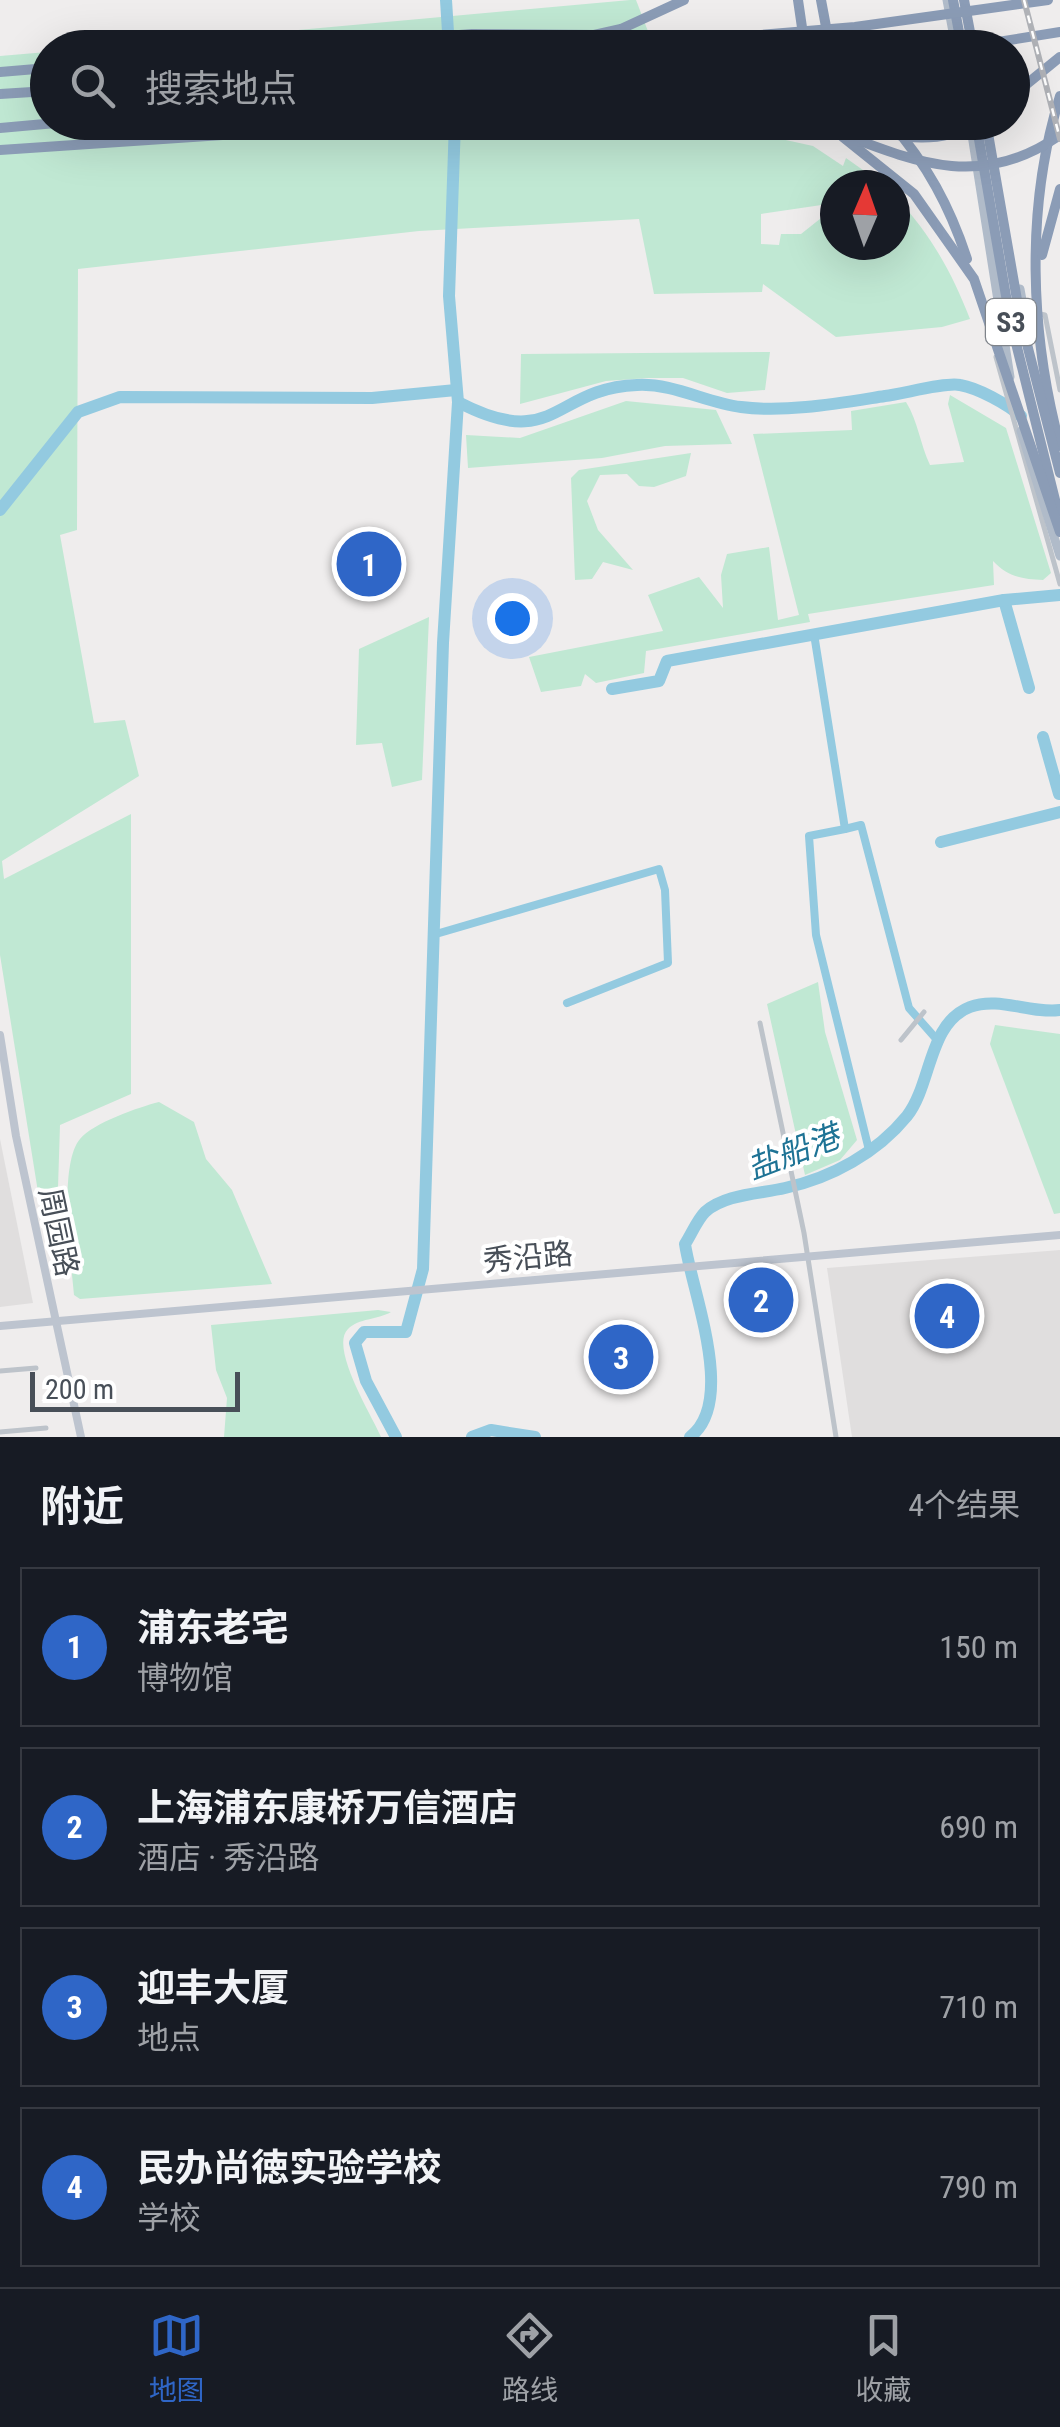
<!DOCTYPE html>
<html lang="zh">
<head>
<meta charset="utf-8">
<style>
	:root { --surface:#171b24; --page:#242831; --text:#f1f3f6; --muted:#9ea1a6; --line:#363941; --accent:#2f66c7 }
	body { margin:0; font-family:"Roboto Condensed","Noto Sans SC",sans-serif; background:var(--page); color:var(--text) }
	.compass { position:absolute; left:820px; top:170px; width:90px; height:90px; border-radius:50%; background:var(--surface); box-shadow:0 10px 40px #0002; rotate:2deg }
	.scale { position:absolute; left:30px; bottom:25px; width:210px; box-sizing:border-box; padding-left:10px; border:5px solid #484f58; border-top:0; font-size:28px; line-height:35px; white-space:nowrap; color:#484f58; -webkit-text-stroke:8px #fff; paint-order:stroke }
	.you { position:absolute; left:512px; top:618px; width:35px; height:35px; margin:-25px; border:8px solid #fff; border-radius:50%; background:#1a73e8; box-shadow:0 0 0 15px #1a73e833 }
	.badge { display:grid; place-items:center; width:65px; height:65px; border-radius:50%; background:var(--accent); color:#fff; font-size:32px; font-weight:700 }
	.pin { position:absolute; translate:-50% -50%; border:5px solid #fff; box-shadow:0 2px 10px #0006 }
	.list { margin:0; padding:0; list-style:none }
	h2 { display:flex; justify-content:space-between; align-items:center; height:130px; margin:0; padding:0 40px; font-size:42px }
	h2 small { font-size:32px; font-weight:400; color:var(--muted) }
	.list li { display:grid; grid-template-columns:65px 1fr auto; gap:30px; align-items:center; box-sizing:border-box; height:160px; margin:0 20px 20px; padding:0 20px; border:2px solid var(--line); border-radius:0px }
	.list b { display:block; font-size:38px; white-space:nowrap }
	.list p { margin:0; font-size:32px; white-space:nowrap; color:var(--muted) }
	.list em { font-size:32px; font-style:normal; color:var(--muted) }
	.icon { flex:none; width:55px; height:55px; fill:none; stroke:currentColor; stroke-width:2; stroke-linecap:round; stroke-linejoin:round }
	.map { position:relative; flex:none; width:1060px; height:1437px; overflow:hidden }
	.search { position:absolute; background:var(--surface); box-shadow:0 10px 40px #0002; left:30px; right:30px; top:30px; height:110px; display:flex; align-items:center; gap:25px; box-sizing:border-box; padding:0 35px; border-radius:55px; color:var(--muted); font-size:38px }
	.sheet { height:850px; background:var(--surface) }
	nav { display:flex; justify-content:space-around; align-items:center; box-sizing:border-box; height:140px; border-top:2px solid var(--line); background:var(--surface); font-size:28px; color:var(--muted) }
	nav a { display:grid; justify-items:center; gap:5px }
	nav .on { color:var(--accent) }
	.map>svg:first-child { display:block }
</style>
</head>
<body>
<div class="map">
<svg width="1060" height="1437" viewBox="0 0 1060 1437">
	<rect width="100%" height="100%" fill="#efeded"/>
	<!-- education -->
	<g fill="#e0dede">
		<polygon points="0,1139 33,1303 0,1307"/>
		<polygon points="1060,1250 1060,1437 852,1437 827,1268"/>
	</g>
	<!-- green -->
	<g fill="#c0e8d3">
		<polygon points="630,0 636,0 654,47 98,48"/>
		<path d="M 47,52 L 48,122 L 704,122 L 813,146 L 843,166 L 846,158 L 884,185 L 835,185 L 835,203 L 761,214 L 761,244 L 779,245 L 781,234 L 801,234 L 835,207 L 835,245 L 895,245 L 895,196 C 930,234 951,270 970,319 L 942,327 L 836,337 L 763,284 L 762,292 L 654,294 L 639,219 L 419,231 L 78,269 L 77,530 L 60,535 L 94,723 L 125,720 L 139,776 L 2,861 L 4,879 L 131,814 L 131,1094 L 60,1125 L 57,1219 L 42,1217 L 0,955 L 0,56 Z"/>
		<polygon points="770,352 765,390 727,393 683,378 648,378 606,381 520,404 521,354"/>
		<path d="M 950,395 L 1006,428 L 1051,573 L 1043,580 C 1022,579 1008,577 993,561 L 994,585 L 808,614 L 810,622 L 646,651 L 644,673 L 596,683 L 585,674 L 581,686 L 541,692 L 529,657 L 663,631 L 648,595 L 699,577 L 723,608 L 721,575 L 727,554 L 769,547 L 778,620 L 799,615 L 753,434 L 852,430 L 851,411 L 906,402 C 918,421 920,444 930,465 L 964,462 L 948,404 Z"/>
		<polygon points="626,401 716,410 732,444 665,446 602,458 468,468 466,435 520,438"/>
		<polygon points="691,453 686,476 654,487 639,486 627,474 600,475 587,501 598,530 633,570 603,562 592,579 575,580 571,478 579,470"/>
		<polygon points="429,617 422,780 392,787 382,743 356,745 359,649"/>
		<polygon points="818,982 825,1032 857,1140 840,1160 805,1175 767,1004"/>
		<polygon points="995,1025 1060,1034 1060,1213 1054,1214 990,1044"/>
		<path d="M 159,1102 L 194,1122 L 206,1159 L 232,1190 L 272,1284 L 80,1299 L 74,1295 C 71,1261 58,1165 80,1139 C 93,1123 139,1107 159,1102 Z"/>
		<path d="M 378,1310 L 391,1312 C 377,1320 359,1318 348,1329 C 329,1347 372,1416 381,1437 L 224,1437 L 227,1398 L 216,1370 L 211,1325 Z"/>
	</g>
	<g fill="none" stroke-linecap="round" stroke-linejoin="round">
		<!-- canal -->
		<g stroke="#93cae0" stroke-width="8">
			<polyline points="814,634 845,829 809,836 816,935 869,1150"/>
			<polyline points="845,829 861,825 909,1008 939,1042"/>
			<polyline points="436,934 659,869 665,890 668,963 567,1003"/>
		</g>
		<!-- river -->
		<g stroke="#93cae0" stroke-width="12">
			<polyline points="446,0 449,48"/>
			<path d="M 458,402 C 556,453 553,388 637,385 C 674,383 706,403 741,407 C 786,413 840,403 885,396 C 903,394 945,382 960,385 C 978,388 1007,404 1021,416"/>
			<polyline points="0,510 78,412 120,397 372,398 456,390"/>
			<polyline points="1004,600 1029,688"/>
			<polyline points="612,689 659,681 667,661 1004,600 1060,595"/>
			<polyline points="1043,737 1059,794"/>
			<polyline points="941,842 1060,812"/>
			<polyline points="396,1437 366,1381 355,1343 364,1332 406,1332 423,1269 443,643 458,402 449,296 455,122"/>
			<polyline points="472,1437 491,1430 535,1437"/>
			<path d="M 690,1437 C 737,1402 692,1292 685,1244 C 691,1235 697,1220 705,1212 C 725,1194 760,1194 785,1188 C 831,1178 877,1153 907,1116 C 932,1084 928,1023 970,1007 C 999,996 1030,1014 1060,1010"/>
		</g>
		<!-- street -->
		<g stroke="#bdc3ca" stroke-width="5">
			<polyline points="1025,311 1045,315 1060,390"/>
			<polyline points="996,357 1060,584"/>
			<polyline points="760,1023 804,1233 836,1437"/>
			<polyline points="901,1040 924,1012"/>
			<polyline points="0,1371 36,1368"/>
			<polyline points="0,1432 46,1428"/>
		</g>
		<!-- secondary -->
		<g stroke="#bdc4cf" stroke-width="8">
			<polyline points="0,1035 16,1136 81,1437"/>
			<polyline points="0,1326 1060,1235"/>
		</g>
		<!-- primary -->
		<g stroke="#b0bbc9" stroke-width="9">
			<polyline points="947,0 956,48"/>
			<polyline points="970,122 1010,377"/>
			<polyline points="1020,289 1028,333"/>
			<polyline points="1021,431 1060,556"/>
		</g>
		<!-- highway -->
		<g stroke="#8b9cb6" stroke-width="10">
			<polyline points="798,0 805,48"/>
			<polyline points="821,0 830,48"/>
			<polyline points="953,0 962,48"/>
			<polyline points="964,0 973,48"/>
			<polyline points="294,48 472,34 601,35"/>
			<polyline points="536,48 621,29 684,0"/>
			<polyline points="605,48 855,27 1048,0"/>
			<polyline points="960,48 1060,32"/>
			<polyline points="0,72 48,68"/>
			<polyline points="0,94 48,91"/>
			<polyline points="1012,96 1060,57"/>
			<path d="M 1060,96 C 1025,208 1030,334 1060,446"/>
			<path d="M 810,122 C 899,154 972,197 1060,135"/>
			<path d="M 864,122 C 901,142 941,143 978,123"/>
			<path d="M 890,122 C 927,164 950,207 967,259"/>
			<polyline points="976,122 1010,319 1058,512"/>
			<polyline points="986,122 1020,317 1060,473"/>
			<polyline points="0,128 67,122"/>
			<polyline points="838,133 914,194 974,279 1060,532"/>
			<polyline points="0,150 413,122"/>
			<polyline points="1042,255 1060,189"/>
		</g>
		<defs>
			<polyline id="rail" points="1024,0 1060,139"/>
		</defs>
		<!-- rail casing -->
		<use href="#rail" stroke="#b0b2b7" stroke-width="6"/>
		<!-- rail -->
		<use href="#rail" stroke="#fff" stroke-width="2.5" stroke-dasharray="8" stroke-linecap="butt"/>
	</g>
	<g text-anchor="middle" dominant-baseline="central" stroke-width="8" stroke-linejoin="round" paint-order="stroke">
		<!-- shield labels -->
		<rect fill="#fff" stroke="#7f848a" stroke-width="2.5" x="986" y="299" width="50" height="46" rx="8"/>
		<g font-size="28" font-weight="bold" fill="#484f58">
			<text x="1011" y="322">S3</text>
		</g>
		<!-- street labels -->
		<g font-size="30" fill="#484f58" stroke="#fff">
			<text transform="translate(59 1232) rotate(78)">周园路</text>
			<text transform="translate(528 1257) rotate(-5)">秀沿路</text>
		</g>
		<!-- water labels -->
		<g font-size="32" font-style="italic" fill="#1e7395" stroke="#fff">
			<text transform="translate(793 1152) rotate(-21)">盐船港</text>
		</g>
	</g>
</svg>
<svg class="compass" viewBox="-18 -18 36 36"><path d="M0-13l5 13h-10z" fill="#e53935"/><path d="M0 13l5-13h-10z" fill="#9ea1a6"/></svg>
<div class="scale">200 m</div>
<div class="you"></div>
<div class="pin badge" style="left:369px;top:564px">1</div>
<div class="pin badge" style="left:761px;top:1300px">2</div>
<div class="pin badge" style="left:621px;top:1357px">3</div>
<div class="pin badge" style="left:947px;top:1316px">4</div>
<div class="search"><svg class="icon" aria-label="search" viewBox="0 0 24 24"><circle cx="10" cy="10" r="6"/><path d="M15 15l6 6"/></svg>搜索地点</div>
</div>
<section class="sheet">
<h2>附近<small>4个结果</small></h2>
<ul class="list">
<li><span class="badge">1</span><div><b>浦东老宅</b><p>博物馆</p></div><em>150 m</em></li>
<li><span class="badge">2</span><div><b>上海浦东康桥万信酒店</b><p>酒店 · 秀沿路</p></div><em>690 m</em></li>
<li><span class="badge">3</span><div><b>迎丰大厦</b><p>地点</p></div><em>710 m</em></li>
<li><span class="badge">4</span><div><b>民办尚徳实验学校</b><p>学校</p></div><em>790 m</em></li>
</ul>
</section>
<nav>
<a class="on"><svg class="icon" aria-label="map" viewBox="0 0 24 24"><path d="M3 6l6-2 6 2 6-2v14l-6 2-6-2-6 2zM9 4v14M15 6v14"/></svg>地图</a>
<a><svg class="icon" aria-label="directions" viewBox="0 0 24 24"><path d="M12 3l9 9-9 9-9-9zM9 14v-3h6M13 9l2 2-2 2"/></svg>路线</a>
<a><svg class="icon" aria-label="saved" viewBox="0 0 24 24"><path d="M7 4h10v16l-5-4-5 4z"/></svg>收藏</a>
</nav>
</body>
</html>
